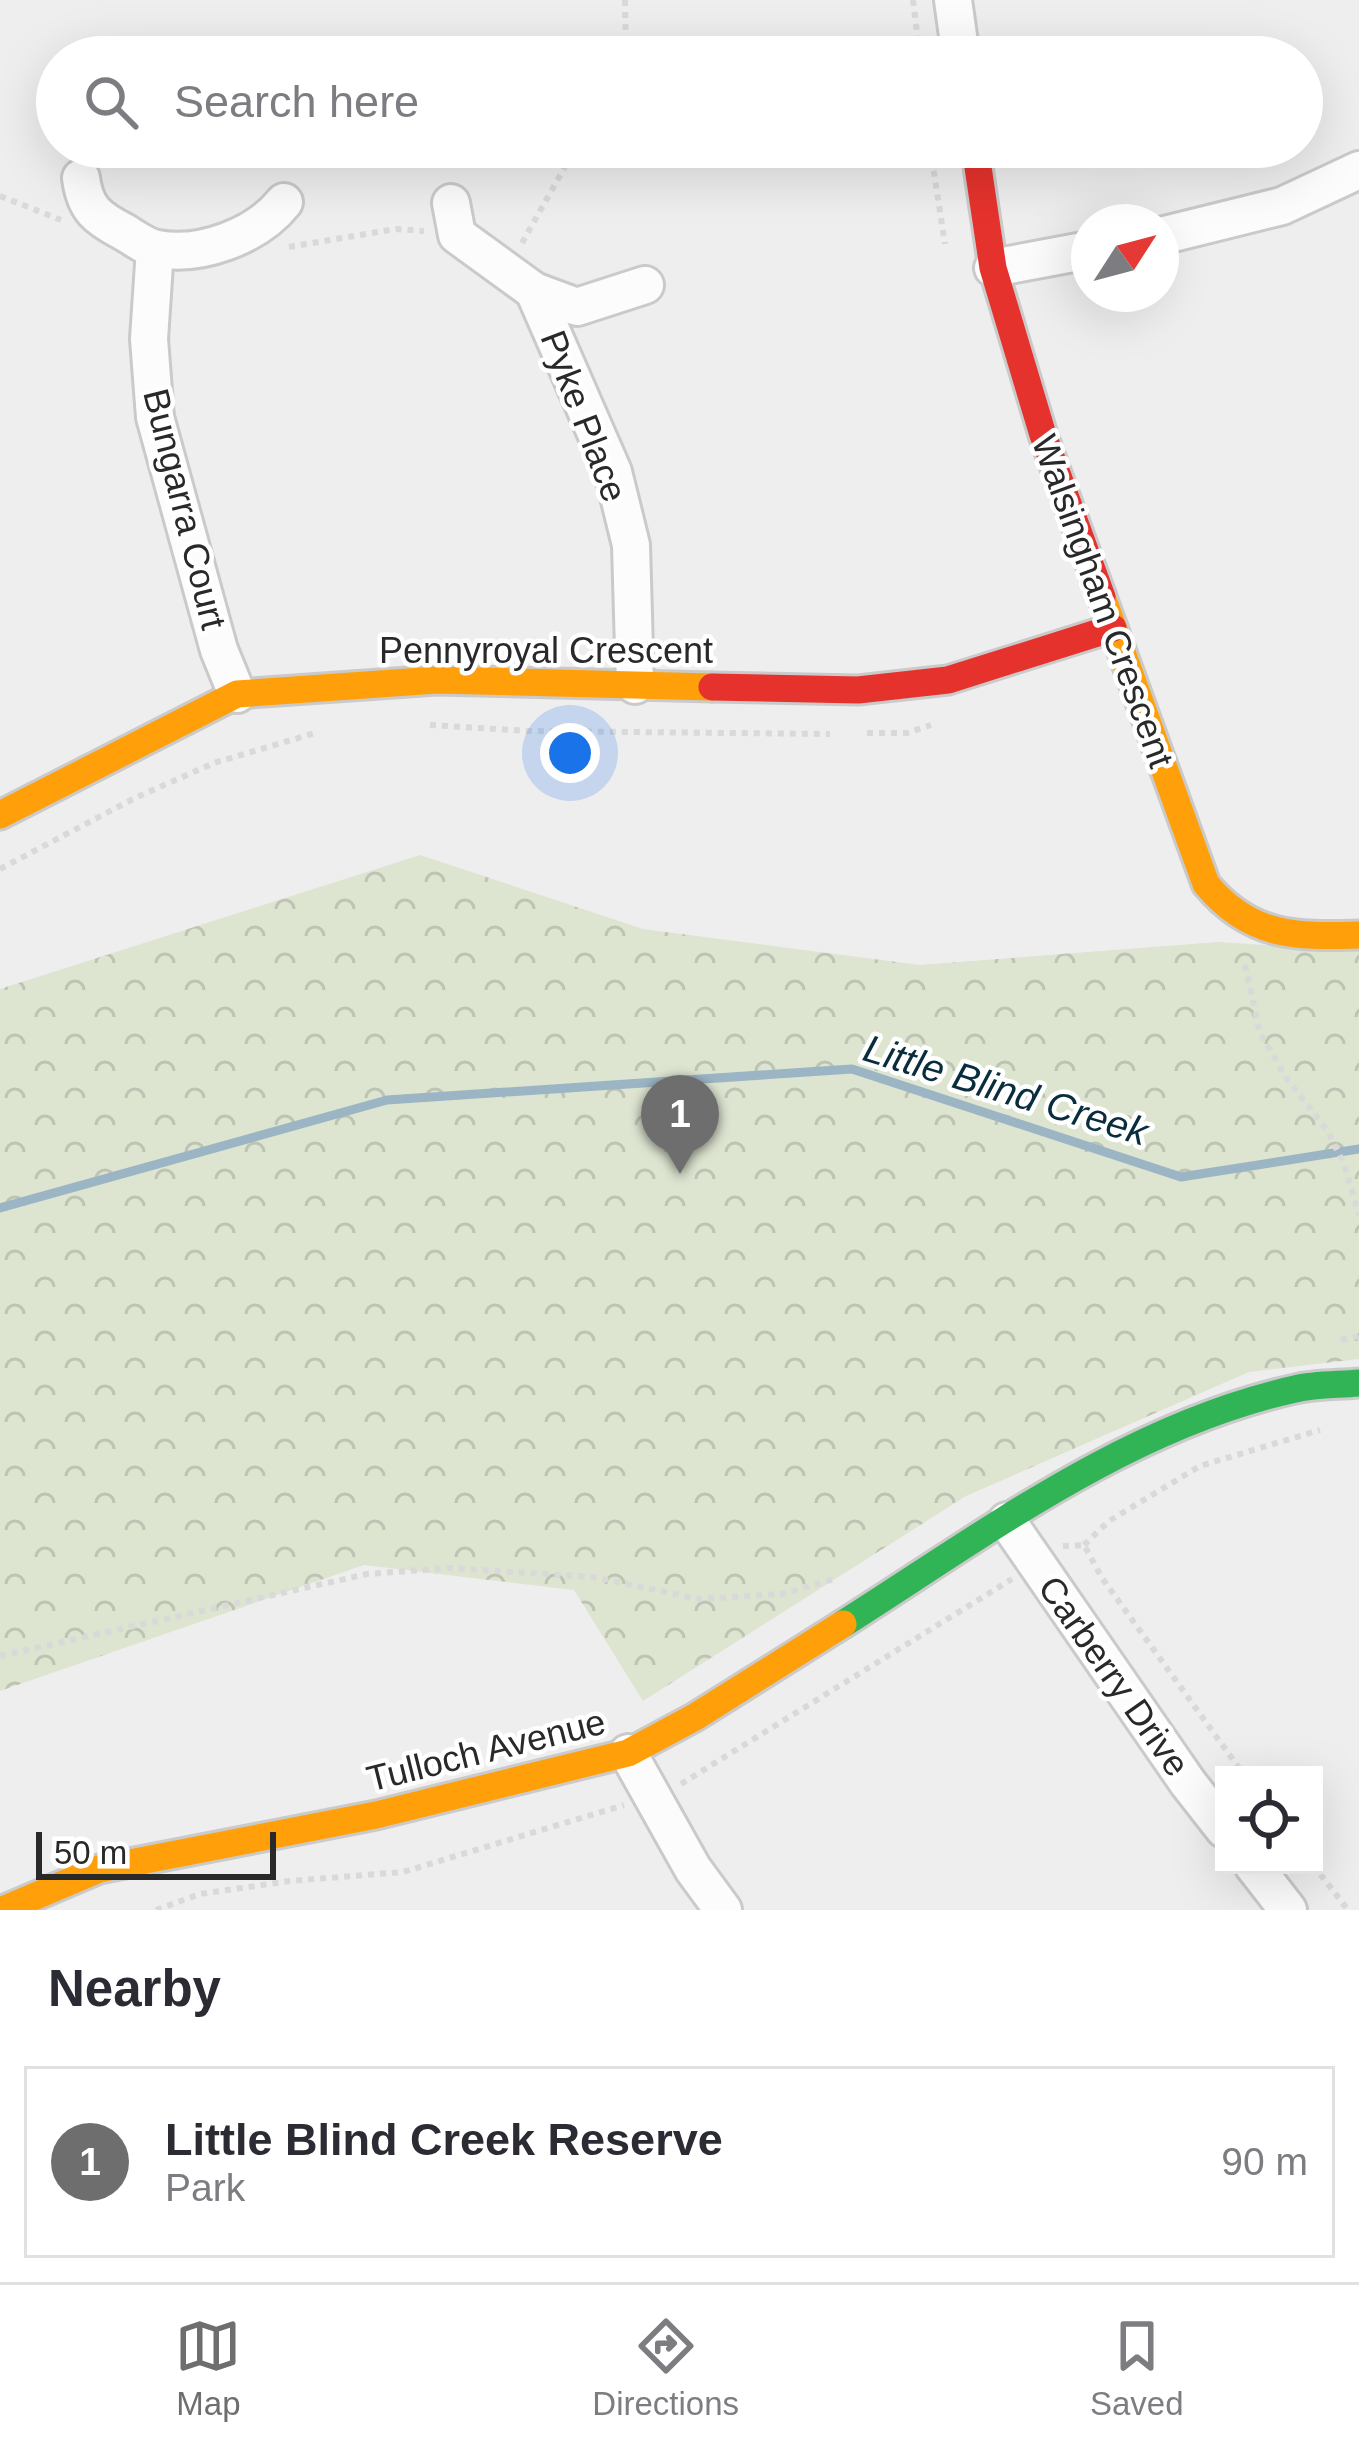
<!DOCTYPE html>
<html lang="en">
<head>
<meta charset="utf-8">
<style>
	:root { --surface:#fff; --page:#f2f2f3; --text:#2b2b33; --muted:#7c7c81; --line:#e1e1e2; --accent:#6f6e6f }
	body { margin:0; font-family:Arial,sans-serif; background:var(--page); color:var(--text) }
	.controls { position:absolute; right:36px; bottom:36px; display:grid; overflow:hidden; border-radius:0px; box-shadow:0 12px 48px #0002 }
	.controls button { width:108px; height:108px; display:grid; place-items:center; padding:0; border:0; border-bottom:3px solid var(--line); background:var(--surface); color:var(--text); font:60px sans-serif }
	.compass { position:absolute; left:1071px; top:204px; width:108px; height:108px; border-radius:50%; background:var(--surface); box-shadow:0 12px 48px #0002; rotate:54deg }
	.scale { position:absolute; left:36px; bottom:30px; width:240px; box-sizing:border-box; padding-left:12px; border:6px solid #2a292a; border-top:0; font-size:33px; line-height:42px; white-space:nowrap; color:#2a292a; -webkit-text-stroke:9px #fff; paint-order:stroke }
	.you { position:absolute; left:570px; top:753px; width:42px; height:42px; margin:-30px; border:9px solid #fff; border-radius:50%; background:#1a73e8; box-shadow:0 0 0 18px #1a73e833 }
	.badge { display:grid; place-items:center; width:78px; height:78px; border-radius:50%; background:var(--accent); color:#fff; font-size:39px; font-weight:700 }
	.pin { position:absolute; translate:-50% -99px; filter:drop-shadow(0 3px 6px #0008) }
	.pin::after { content:''; position:absolute; top:63px; width:42px; height:36px; background:inherit; clip-path:polygon(0 0,100% 0,50% 100%) }
	.list { margin:0; padding:0; list-style:none }
	h2 { display:flex; justify-content:space-between; align-items:center; height:156px; margin:0; padding:0 48px; font-size:51px }
	h2 small { font-size:39px; font-weight:400; color:var(--muted) }
	.list li { display:grid; grid-template-columns:78px 1fr auto; gap:36px; align-items:center; box-sizing:border-box; height:192px; margin:0 24px 24px; padding:0 24px; border:3px solid var(--line); border-radius:0px }
	.list b { display:block; font-size:45px; white-space:nowrap }
	.list p { margin:0; font-size:39px; white-space:nowrap; color:var(--muted) }
	.list em { font-size:39px; font-style:normal; color:var(--muted) }
	.icon { flex:none; width:66px; height:66px; fill:none; stroke:currentColor; stroke-width:2; stroke-linecap:round; stroke-linejoin:round }
	.map { position:relative; flex:none; width:1359px; height:1910px; overflow:hidden }
	.search { position:absolute; background:var(--surface); box-shadow:0 12px 48px #0002; left:36px; right:36px; top:36px; height:132px; display:flex; align-items:center; gap:30px; box-sizing:border-box; padding:0 42px; border-radius:66px; color:var(--muted); font-size:45px }
	.sheet { height:372px; background:var(--surface) }
	nav { display:flex; justify-content:space-around; align-items:center; box-sizing:border-box; height:168px; border-top:3px solid var(--line); background:var(--surface); font-size:33px; color:var(--muted) }
	nav a { display:grid; justify-items:center; gap:6px }
	nav .on { color:var(--accent) }
	.map>svg:first-child { display:block }
</style>
</head>
<body>
<div class="map">
<svg width="1359" height="1910" viewBox="0 0 1359 1910">
	<defs>
		<pattern id="forest-crowns" width="20" height="18" patternUnits="userSpaceOnUse" patternTransform="scale(3)"><rect width="20" height="18" fill="#dde4d0"/><path d="M2 6a3 3 0 1 1 6 0M12 15a3 3 0 1 1 6 0" fill="none" stroke="#bec4b3"/></pattern>
	</defs>
	<rect width="100%" height="100%" fill="#efeeef"/>
	<!-- forest -->
	<polygon fill="url(#forest-crowns)" points="420,855 643,929 920,965 1218,942 1359,951 1359,1359 1249,1372 966,1496 643,1701 574,1590 364,1565 0,1691 0,989"/>
	<g fill="none" stroke-linecap="round" stroke-linejoin="round">
		<!-- stream -->
		<polyline stroke="#9bb5c4" stroke-width="9" points="0,1208 387,1100 852,1069 1181,1177 1359,1149"/>
		<defs>
			<g id="street">
				<polyline points="953,0 961,57"/>
				<path d="M 81,178 C 85,209 97,218 124,232 C 134,238 146,247 157,249 C 201,257 257,236 284,202"/>
				<polyline points="451,203 457,235 534,291 577,307 645,285"/>
				<polyline points="1161,236 1282,206 1359,170"/>
				<polyline points="155,249 149,339 155,417 219,650 237,694"/>
				<polyline points="993,268 1089,250"/>
				<polyline points="534,291 613,472 631,545 635,685"/>
				<polyline points="1007,1521 1188,1783 1224,1829"/>
				<polyline points="628,1753 693,1869 723,1910"/>
				<polyline points="1253,1865 1288,1910"/>
			</g>
			<path id="fast" d="M 843,1624 C 985,1534 1128,1426 1295,1389 C 1316,1384 1338,1385 1359,1383"/>
			<g id="slow">
				<path d="M 1102,597 L 1206,884 C 1250,937 1295,937 1359,935"/>
				<polyline points="0,815 237,694 437,680 712,687"/>
				<polyline points="3,1910 99,1869 376,1815 628,1753 695,1717 843,1624"/>
			</g>
			<g id="jam">
				<polyline points="975,147 993,268 1043,435 1102,597"/>
				<polyline points="712,687 858,690 948,680 1113,628"/>
			</g>
		</defs>
		<!-- street casing -->
		<use href="#street" stroke="#cbcacb" stroke-width="42"/>
		<!-- fast casing -->
		<use href="#fast" stroke="#cbcacb" stroke-width="33"/>
		<!-- slow casing -->
		<use href="#slow" stroke="#cbcacb" stroke-width="33"/>
		<!-- jam casing -->
		<use href="#jam" stroke="#cbcacb" stroke-width="33"/>
		<!-- path -->
		<g stroke="#d9d9d9" stroke-width="6" stroke-dasharray="6 6" stroke-linecap="butt">
			<polyline points="625,0 626,57"/>
			<polyline points="913,0 920,57"/>
			<polyline points="930,147 945,244"/>
			<polyline points="0,196 61,220"/>
			<polyline points="1101,219 1140,209"/>
			<polyline points="522,243 576,147"/>
			<polyline points="289,247 396,229 424,231"/>
			<polyline points="430,725 529,731 830,734"/>
			<polyline points="867,733 907,733 931,725"/>
			<polyline points="0,869 135,798 214,763 315,733"/>
			<polyline points="1245,965 1260,1033 1287,1079 1327,1130 1344,1164 1359,1215"/>
			<polyline points="1341,1340 1359,1336"/>
			<polyline points="1084,1545 1109,1521 1200,1466 1320,1430"/>
			<polyline points="1063,1546 1084,1545 1102,1578 1244,1775"/>
			<polyline points="0,1656 367,1574 449,1568 593,1577 699,1599 782,1594 834,1579"/>
			<polyline points="681,1784 1012,1579"/>
			<polyline points="1313,1865 1348,1910"/>
			<polyline points="156,1910 200,1894 290,1881 403,1872 624,1805"/>
		</g>
		<!-- street -->
		<use href="#street" stroke="#fdfcfd" stroke-width="36"/>
		<!-- fast -->
		<use href="#fast" stroke="#30b455" stroke-width="27"/>
		<!-- slow -->
		<use href="#slow" stroke="#ff9f0a" stroke-width="27"/>
		<!-- jam -->
		<use href="#jam" stroke="#e5322d" stroke-width="27"/>
	</g>
	<g text-anchor="middle" dominant-baseline="central" stroke-width="9" stroke-linejoin="round" paint-order="stroke">
		<!-- street labels -->
		<g font-size="36" fill="#2a292a" stroke="#fff">
			<text transform="translate(584 416) rotate(69)">Pyke Place</text>
			<text transform="translate(185 509) rotate(76)">Bungarra Court</text>
			<text transform="translate(1103 601) rotate(70)">Walsingham Crescent</text>
			<text x="546" y="650">Pennyroyal Crescent</text>
			<text transform="translate(1114 1676) rotate(55)">Carberry Drive</text>
			<text transform="translate(486 1750) rotate(-14)">Tulloch Avenue</text>
		</g>
		<!-- water labels -->
		<g font-size="39" font-style="italic" fill="#092d3c" stroke="#fff">
			<text transform="translate(1006 1090) rotate(17)">Little Blind Creek</text>
		</g>
	</g>
</svg>
<div class="controls">
<button><svg class="icon" aria-label="locate" viewBox="0 0 24 24"><circle cx="12" cy="12" r="6"/><path d="M12 2v4M12 18v4M2 12h4M18 12h4"/></svg></button>
</div>
<svg class="compass" viewBox="-18 -18 36 36"><path d="M0-13l5 13h-10z" fill="#e53935"/><path d="M0 13l5-13h-10z" fill="#7c7c81"/></svg>
<div class="scale">50 m</div>
<div class="you"></div>
<div class="pin badge" style="left:680px;top:1174px">1</div>
<div class="search"><svg class="icon" aria-label="search" viewBox="0 0 24 24"><circle cx="10" cy="10" r="6"/><path d="M15 15l6 6"/></svg>Search here</div>
</div>
<section class="sheet">
<h2>Nearby<small></small></h2>
<ul class="list">
<li><span class="badge">1</span><div><b>Little Blind Creek Reserve</b><p>Park</p></div><em>90 m</em></li>
</ul>
</section>
<nav>
<a class="on"><svg class="icon" aria-label="map" viewBox="0 0 24 24"><path d="M3 6l6-2 6 2 6-2v14l-6 2-6-2-6 2zM9 4v14M15 6v14"/></svg>Map</a>
<a><svg class="icon" aria-label="directions" viewBox="0 0 24 24"><path d="M12 3l9 9-9 9-9-9zM9 14v-3h6M13 9l2 2-2 2"/></svg>Directions</a>
<a><svg class="icon" aria-label="saved" viewBox="0 0 24 24"><path d="M7 4h10v16l-5-4-5 4z"/></svg>Saved</a>
</nav>
</body>
</html>
